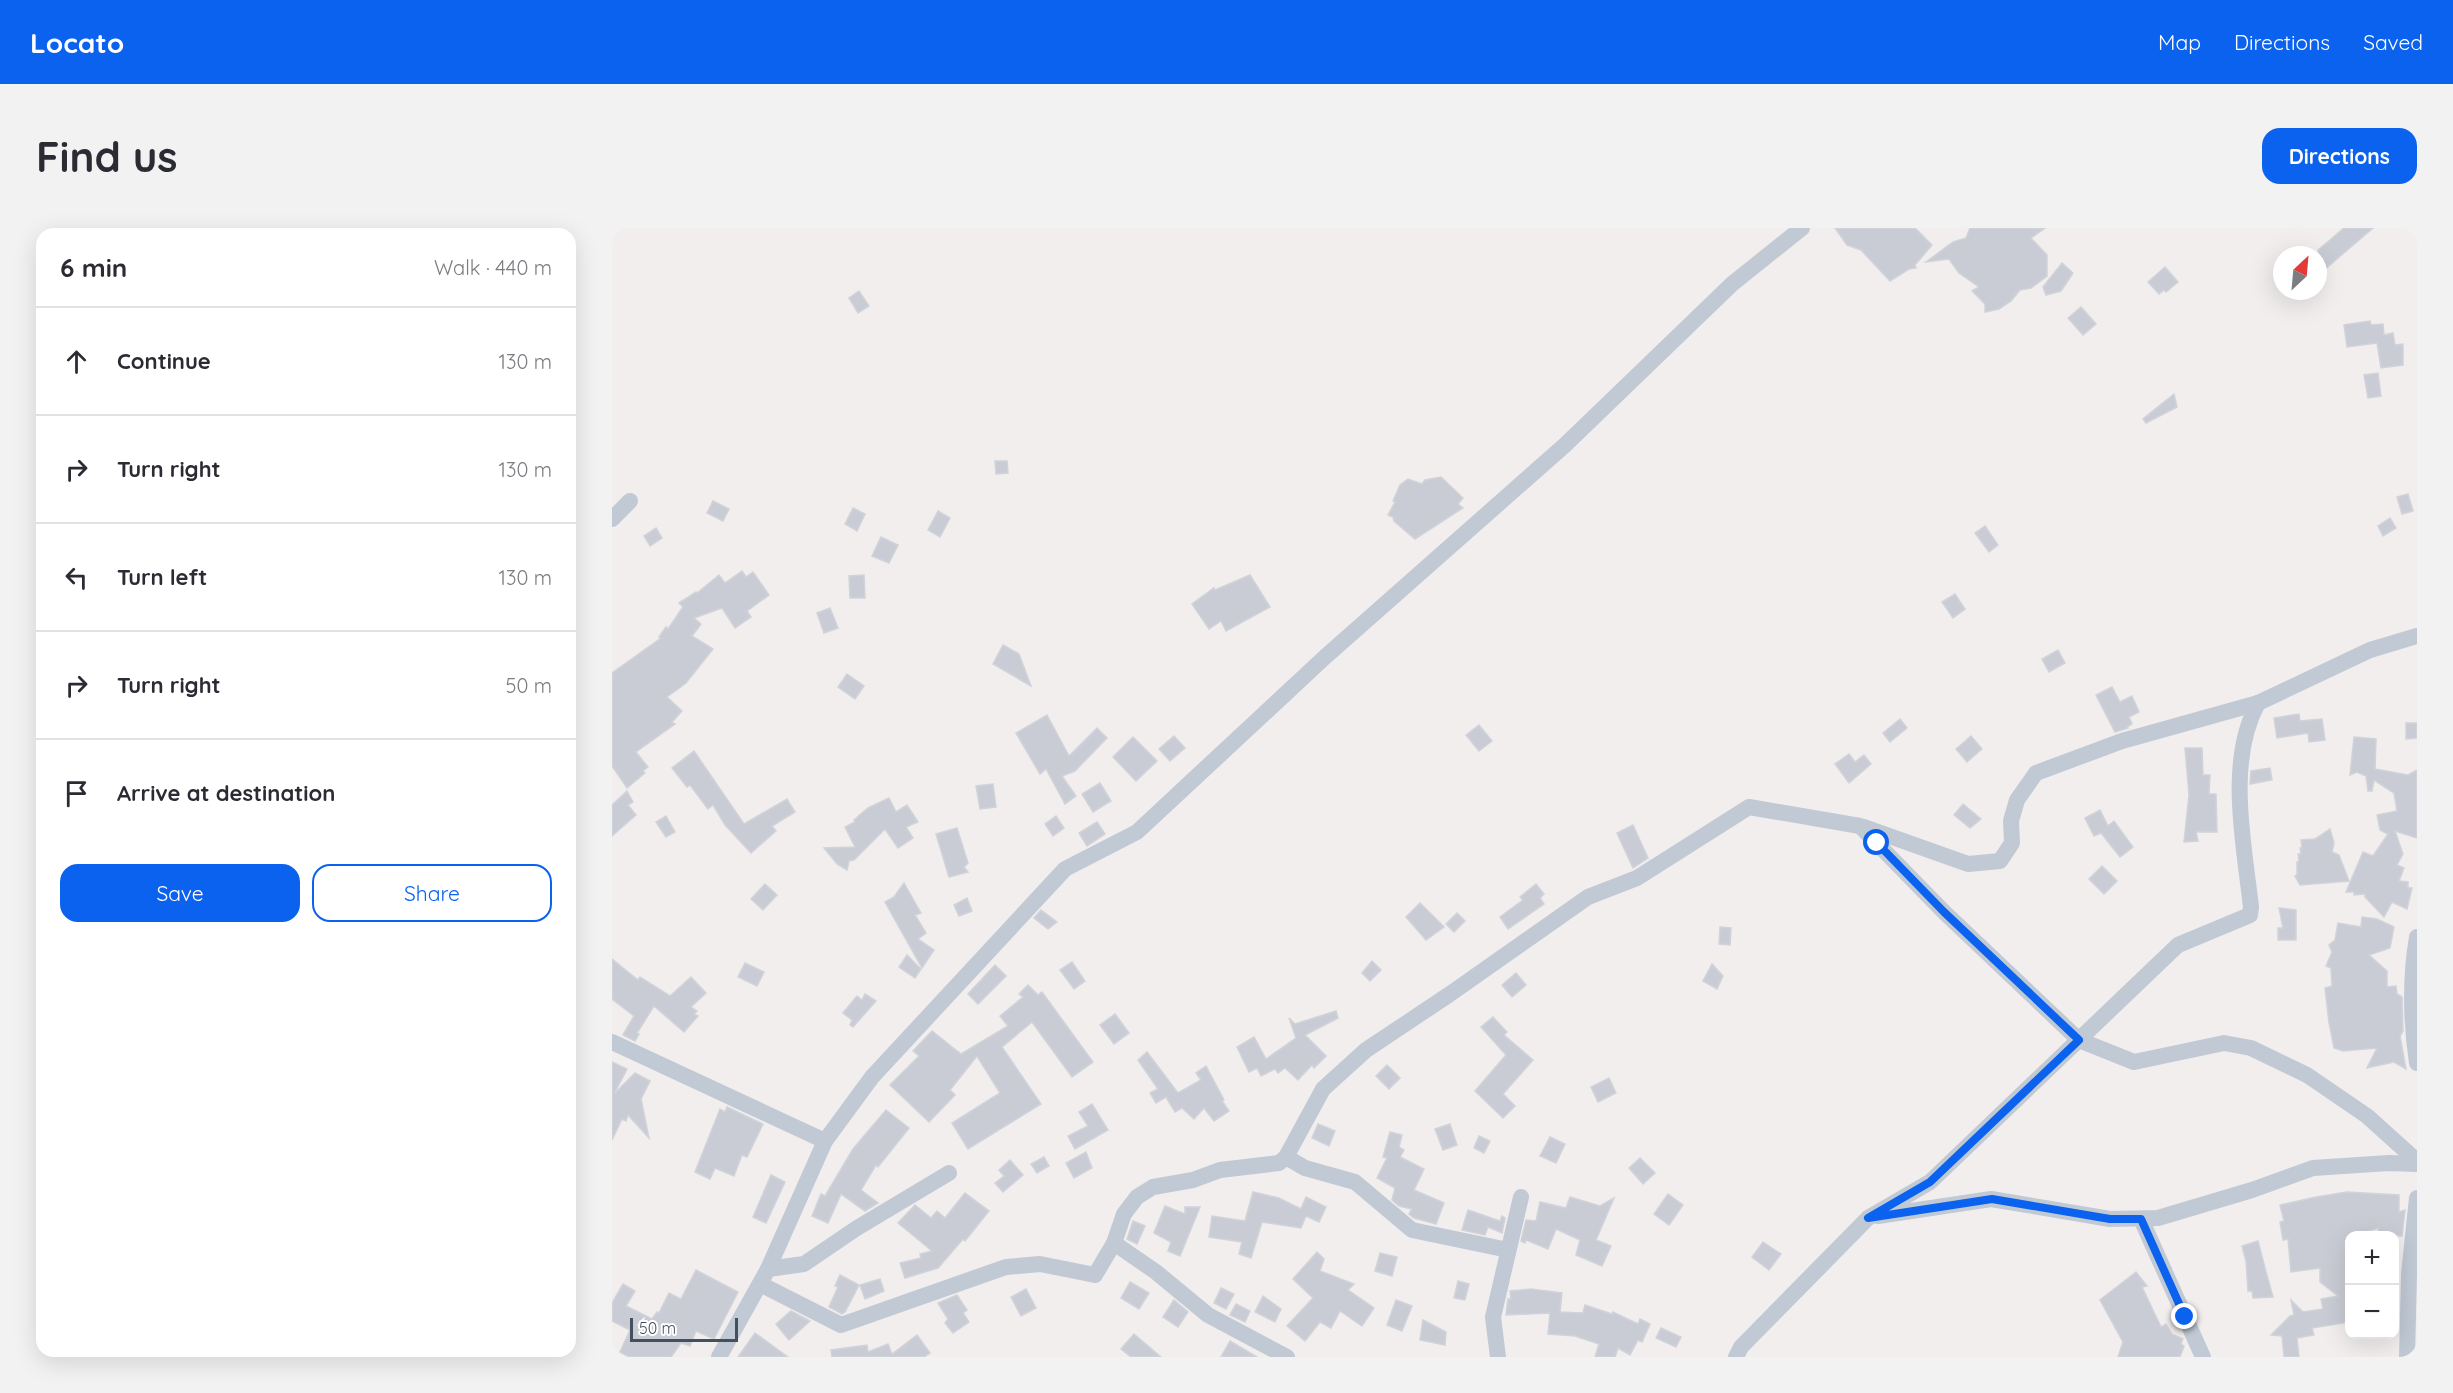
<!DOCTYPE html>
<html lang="en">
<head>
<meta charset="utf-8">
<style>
	:root { --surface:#fff; --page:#f2f2f3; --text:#2b2b33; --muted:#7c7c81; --line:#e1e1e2; --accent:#0a62ee }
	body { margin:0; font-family:Quicksand,sans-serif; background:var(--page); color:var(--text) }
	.controls { position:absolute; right:18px; bottom:18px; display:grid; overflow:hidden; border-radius:12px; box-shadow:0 6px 24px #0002 }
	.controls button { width:54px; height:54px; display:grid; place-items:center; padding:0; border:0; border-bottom:2px solid var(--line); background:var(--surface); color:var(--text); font:30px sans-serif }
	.compass { position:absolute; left:1661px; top:18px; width:54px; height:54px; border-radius:50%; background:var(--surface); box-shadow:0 6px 24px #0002; rotate:26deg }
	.scale { position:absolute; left:18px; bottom:15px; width:108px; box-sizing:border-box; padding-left:6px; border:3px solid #44505d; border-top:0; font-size:16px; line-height:21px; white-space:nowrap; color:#44505d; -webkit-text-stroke:4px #fff; paint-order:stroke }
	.stop { position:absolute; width:18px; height:18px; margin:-14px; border:4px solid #0a62ee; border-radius:50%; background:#fff }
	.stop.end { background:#0a62ee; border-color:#fff; box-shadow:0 2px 6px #0008 }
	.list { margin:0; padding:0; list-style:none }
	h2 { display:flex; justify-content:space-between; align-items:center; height:78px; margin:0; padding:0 24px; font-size:26px }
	h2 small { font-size:20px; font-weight:400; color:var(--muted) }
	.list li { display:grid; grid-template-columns:39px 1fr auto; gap:18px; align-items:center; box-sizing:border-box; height:108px; padding:0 24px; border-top:2px solid var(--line) }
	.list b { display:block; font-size:22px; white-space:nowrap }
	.list em { font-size:20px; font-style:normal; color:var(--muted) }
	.actions { display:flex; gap:12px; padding:18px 24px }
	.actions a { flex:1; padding:14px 0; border:2px solid var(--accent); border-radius:18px; text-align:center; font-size:21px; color:var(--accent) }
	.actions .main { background:var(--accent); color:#fff }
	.icon { flex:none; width:33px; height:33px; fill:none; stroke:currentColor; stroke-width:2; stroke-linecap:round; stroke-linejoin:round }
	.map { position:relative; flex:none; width:1805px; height:1129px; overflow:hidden; border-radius:18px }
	header { display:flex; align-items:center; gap:36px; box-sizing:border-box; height:84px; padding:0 30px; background:var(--accent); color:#fff }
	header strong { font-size:28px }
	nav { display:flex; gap:33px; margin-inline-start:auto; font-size:21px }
	.intro { display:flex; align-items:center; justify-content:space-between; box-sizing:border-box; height:144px; padding:0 36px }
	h1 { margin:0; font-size:42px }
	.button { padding:15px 27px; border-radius:18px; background:var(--accent); color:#fff; font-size:21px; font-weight:700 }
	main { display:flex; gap:36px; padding:0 36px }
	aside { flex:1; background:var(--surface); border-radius:18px; box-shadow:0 6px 24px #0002 }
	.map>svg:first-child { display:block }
</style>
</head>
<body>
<header>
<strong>Locato</strong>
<nav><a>Map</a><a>Directions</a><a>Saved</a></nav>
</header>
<div class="intro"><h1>Find us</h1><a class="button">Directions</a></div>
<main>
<aside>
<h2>6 min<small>Walk · 440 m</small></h2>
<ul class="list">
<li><svg class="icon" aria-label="ahead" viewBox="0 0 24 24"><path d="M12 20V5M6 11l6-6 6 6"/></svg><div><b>Continue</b></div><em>130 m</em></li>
<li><svg class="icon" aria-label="right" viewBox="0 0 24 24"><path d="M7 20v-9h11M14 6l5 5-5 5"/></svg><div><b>Turn right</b></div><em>130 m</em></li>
<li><svg class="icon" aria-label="left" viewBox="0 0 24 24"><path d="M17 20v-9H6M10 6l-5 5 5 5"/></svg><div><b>Turn left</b></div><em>130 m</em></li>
<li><svg class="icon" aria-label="right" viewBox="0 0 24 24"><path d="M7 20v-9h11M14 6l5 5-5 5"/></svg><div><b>Turn right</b></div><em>50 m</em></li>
<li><svg class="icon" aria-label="arrive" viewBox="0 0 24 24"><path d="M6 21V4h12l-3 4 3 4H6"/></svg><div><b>Arrive at destination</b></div></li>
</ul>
<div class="actions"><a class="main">Save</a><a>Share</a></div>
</aside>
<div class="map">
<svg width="1805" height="1129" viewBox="0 0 1805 1129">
	<rect width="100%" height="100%" fill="#f1eeed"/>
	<!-- building -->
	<g fill="#c9ccd4" stroke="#d1d3da" stroke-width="1.5">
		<polygon points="1223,0 1303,0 1320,17 1303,37 1304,40 1297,41 1278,53 1249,22 1235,17"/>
		<polygon points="1358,0 1433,0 1419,10 1435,27 1435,48 1419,60 1408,62 1399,73 1387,81 1373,84 1373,76 1360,63 1367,59 1347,45 1337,31 1314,34 1341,14 1354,10"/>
		<polygon points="1732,0 1761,0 1712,42 1706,44 1706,22"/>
		<polygon points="1450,35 1461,45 1449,63 1434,67 1431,59"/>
		<polygon points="1553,39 1566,54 1554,64 1552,62 1547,66 1536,54"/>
		<polygon points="247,63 257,78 246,85 237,70"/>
		<polygon points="1469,79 1484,96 1471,107 1456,90"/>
		<polygon points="1758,93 1759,97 1771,96 1772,107 1781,105 1783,117 1791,116 1791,137 1769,140 1765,115 1735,119 1732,97"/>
		<polygon points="1766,145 1769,168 1756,170 1752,147"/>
		<polygon points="1562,166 1565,179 1534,195 1531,191"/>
		<polygon points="383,233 395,233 396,245 384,246"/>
		<polygon points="829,249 851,270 846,276 851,280 803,311 782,293 781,289 776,287 783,274 781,273 788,257 796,251 810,256 813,252"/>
		<polygon points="1796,266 1801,283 1790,286 1785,269"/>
		<polygon points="101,273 117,281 111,293 95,285"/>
		<polygon points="241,280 253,286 245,303 233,296"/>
		<polygon points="326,283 338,290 328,309 316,302"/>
		<polygon points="1778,290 1784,300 1771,308 1766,298"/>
		<polygon points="1373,298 1386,317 1377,324 1363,305"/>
		<polygon points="44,300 50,310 38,318 32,308"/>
		<polygon points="269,309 286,317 277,335 260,328"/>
		<polygon points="130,343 134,349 141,344 157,367 135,383 139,389 123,400 110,380 82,390 89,396 80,408 101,421 74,455 55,469 70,483 60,494 63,496 24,524 36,539 31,543 33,545 15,560 0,538 0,445 49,410 47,409 54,399 56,401 71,379 67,375 84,364 85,365 107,347 113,355"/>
		<polygon points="252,347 253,370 238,370 237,348"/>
		<polygon points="638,347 658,379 614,403 609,393 597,401 580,376 602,360 603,362"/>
		<polygon points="1343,366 1353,381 1341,390 1330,374"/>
		<polygon points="218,380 226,400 212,405 205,385"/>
		<polygon points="391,417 407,426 419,458 381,436"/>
		<polygon points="1446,422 1453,435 1437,444 1430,431"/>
		<polygon points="235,446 252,458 243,471 226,459"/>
		<polygon points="1500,459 1508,474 1520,468 1527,484 1517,489 1520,496 1515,499 1516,500 1503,504 1484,467"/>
		<polygon points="1687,486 1688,493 1710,491 1713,512 1697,514 1696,505 1665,510 1662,490"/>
		<polygon points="435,487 457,528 485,500 495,510 463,543 450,548 464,568 453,576 434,541 428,546 404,505"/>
		<polygon points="1288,491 1295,500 1278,514 1271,505"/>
		<polygon points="1794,495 1805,495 1805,510 1794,511"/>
		<polygon points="867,497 880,513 867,523 854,507"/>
		<polygon points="562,508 573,520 558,533 547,521"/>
		<polygon points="1359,508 1370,521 1355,534 1344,521"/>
		<polygon points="521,509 545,533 524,553 501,529"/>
		<polygon points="1742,509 1764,511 1763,541 1796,547 1805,542 1805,610 1783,603 1791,626 1785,637 1792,640 1787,653 1796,654 1796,660 1800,660 1795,681 1780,674 1772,689 1753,669 1753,666 1742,667 1742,664 1734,664 1751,624 1761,628 1776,606 1768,602 1765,587 1785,583 1782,565 1762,552 1760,563 1756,563 1754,548 1745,544 1738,547"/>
		<polygon points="1573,520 1590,520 1591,547 1598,547 1597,566 1604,566 1605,604 1584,604 1586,613 1572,614 1577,567"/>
		<polygon points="82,523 132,596 175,571 183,584 160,598 164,603 139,625 113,597 101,577 96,581 78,557 75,559 60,540"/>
		<polygon points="1237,526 1243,534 1252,527 1259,536 1237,555 1223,536"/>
		<polygon points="1658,540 1660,552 1638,556 1639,543"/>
		<polygon points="488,555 499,573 481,584 470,566"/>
		<polygon points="381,556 384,579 368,581 364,558"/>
		<polygon points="15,563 21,574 16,577 24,587 0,608 0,577"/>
		<polygon points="277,570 284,584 295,577 306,594 294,599 301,610 286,620 273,601 242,632 237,633 235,642 225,636 212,620 243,619 233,599 243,594 242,592 256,580"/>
		<polygon points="1351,576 1369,591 1358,600 1342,587"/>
		<polygon points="1488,582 1496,598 1502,593 1521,619 1508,629 1489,605 1482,608 1473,590"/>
		<polygon points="54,588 63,604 54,609 44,594"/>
		<polygon points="444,588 452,600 441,608 433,596"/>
		<polygon points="485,594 493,606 475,618 467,605"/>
		<polygon points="1021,597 1036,630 1021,640 1005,605"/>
		<polygon points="345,600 356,635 352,639 356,644 337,649 324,606"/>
		<polygon points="1718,601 1722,615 1720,624 1727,627 1737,653 1688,657 1683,648 1685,647 1685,634 1687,633 1686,626 1689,626 1688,620 1690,620 1689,612 1703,611"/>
		<polygon points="1490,638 1505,653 1492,666 1477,651"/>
		<polygon points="292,655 309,685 303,687 314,705 306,711 322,722 310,740 273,674 282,669"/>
		<polygon points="153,656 165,667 151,682 139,671"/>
		<polygon points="924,656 932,666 928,670 932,676 896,701 888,689 911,672 908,669"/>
		<polygon points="355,670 360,683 347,688 342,677"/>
		<polygon points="808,675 832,699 814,712 794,689"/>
		<polygon points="1667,680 1684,682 1684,712 1666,712 1666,700 1671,700"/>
		<polygon points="429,682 445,694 436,701 422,690"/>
		<polygon points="845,685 853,693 842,704 834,696"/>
		<polygon points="1750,689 1765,691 1782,699 1778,720 1757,727 1775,743 1775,759 1784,758 1785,766 1790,769 1791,803 1788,808 1794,841 1782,834 1755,840 1765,820 1731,823 1722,820 1717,795 1713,760 1720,758 1719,740 1714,738 1720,724 1717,717 1723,712 1726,695 1749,699"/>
		<polygon points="1108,699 1119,700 1118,717 1107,716"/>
		<polygon points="295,727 309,741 303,750 287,739"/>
		<polygon points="0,731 26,752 28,749 58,768 79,749 94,765 79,779 85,783 82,786 86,788 72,804 42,778 25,805 27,806 23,813 11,807 22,788 0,771"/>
		<polygon points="760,733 769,742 758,753 750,745"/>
		<polygon points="460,734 473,753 462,761 448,742"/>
		<polygon points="133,735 152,744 145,758 126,749"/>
		<polygon points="1100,736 1111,748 1105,761 1091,753"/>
		<polygon points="383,737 394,748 366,776 356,766"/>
		<polygon points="904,745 914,757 900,769 890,757"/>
		<polygon points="416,757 426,767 430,764 481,834 460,849 420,794 390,819 429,876 356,921 340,895 388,865 365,828 338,862 343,867 317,894 278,857 307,828 301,823 320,803 349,826 396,798 388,788 411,769 407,766"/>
		<polygon points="253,766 264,773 241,799 238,797 240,792 231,785 245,768 250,772"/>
		<polygon points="724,783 726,790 693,807 714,828 702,840 700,837 686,852 673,840 666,845 663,841 649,848 645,840 637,844 625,819 642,809 654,831 684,810 677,790 683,796"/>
		<polygon points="503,786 517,805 502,816 488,797"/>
		<polygon points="881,789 895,804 892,807 921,832 891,866 903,878 891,890 863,863 894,827 869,799"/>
		<polygon points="535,824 566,865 589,852 584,845 594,838 612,872 610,873 617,883 602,893 592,880 582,891 570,880 563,884 554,869 544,875 538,865 546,861 526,832"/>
		<polygon points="0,834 15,841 2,866 23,845 38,853 29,871 37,910 16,887 14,893 10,891 0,912"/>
		<polygon points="775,837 788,850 777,861 764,848"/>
		<polygon points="997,850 1004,865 986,874 979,859"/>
		<polygon points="480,876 496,902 463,921 456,908 476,898 467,884"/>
		<polygon points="115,879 151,896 135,929 130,927 122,948 103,940 98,951 83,944 108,881 113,884"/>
		<polygon points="274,882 297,900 266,939 264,937 249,962 266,975 253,983 229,966 216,995 200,988 209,966 213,968 241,921"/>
		<polygon points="706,896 723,903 717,918 700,910"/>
		<polygon points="838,896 845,917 831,922 823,901"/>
		<polygon points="778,904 790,907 787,919 792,922 788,929 812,941 802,962 832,975 824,996 802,990 797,986 800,981 787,978 780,972 783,960 765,950 775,930 771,929"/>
		<polygon points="867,908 878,913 872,925 862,920"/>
		<polygon points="938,909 953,916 944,935 928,928"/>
		<polygon points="474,924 480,940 462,950 454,935"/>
		<polygon points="432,929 437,938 425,945 419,936"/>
		<polygon points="1028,930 1043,945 1031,956 1017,940"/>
		<polygon points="398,932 411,947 391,964 383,955 392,948 387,942"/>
		<polygon points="159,947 173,954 154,995 141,989"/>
		<polygon points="641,964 667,970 689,981 694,969 714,979 707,994 694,988 689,1000 650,994 639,1030 627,1026 630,1014 597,1009 600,988 633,993"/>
		<polygon points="1735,964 1787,967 1787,984 1793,982 1790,1008 1765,1008 1767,1000 1737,1008 1737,1094 1700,1100 1702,1107 1685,1110 1687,1129 1672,1129 1670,1108 1659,1107 1678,1088 1682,1087 1679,1072 1691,1084 1711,1081 1709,1071 1726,1068 1708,1054 1708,1040 1679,1044 1676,1011 1671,1012 1668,994 1672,993 1668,977 1704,969"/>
		<polygon points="353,965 377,983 353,1013 351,1011 326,1040 293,1050 288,1035 309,1030 308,1026 320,1023 286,995 303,977 319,990 325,983 333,990"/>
		<polygon points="1056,966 1071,977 1057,997 1042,986"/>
		<polygon points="958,969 988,978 1002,970 984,1012 999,1018 990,1038 964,1027 968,1012 944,1001 936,1021 914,1012 913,1015 909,1013 914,992 924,993 928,974 954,980"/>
		<polygon points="553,978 573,986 573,979 588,979 568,1028 556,1023 559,1014 542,1005"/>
		<polygon points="856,982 888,993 890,988 893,990 890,1005 876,999 873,1007 850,1002"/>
		<polygon points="521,993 533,998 525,1016 515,1011"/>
		<polygon points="1646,1013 1653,1040 1661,1069 1641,1070 1640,1063 1636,1063 1634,1033 1630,1018"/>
		<polygon points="1151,1014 1169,1026 1157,1042 1140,1029"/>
		<polygon points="705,1024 712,1031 708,1043 742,1056 736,1062 762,1080 750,1098 728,1083 719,1100 708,1094 693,1113 675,1098 701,1070 681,1051"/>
		<polygon points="768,1025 785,1029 780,1048 763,1043"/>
		<polygon points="84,1042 126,1064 102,1111 84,1103 78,1118 69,1115 59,1129 17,1129 8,1124 18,1102 0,1093 0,1075 11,1056 23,1063 14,1078 40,1091 45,1084 47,1085 57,1065 69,1071"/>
		<polygon points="1524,1044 1535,1058 1530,1059 1549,1099 1554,1096 1560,1106 1571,1111 1569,1116 1572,1118 1568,1129 1506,1129 1511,1114 1488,1072"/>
		<polygon points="228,1047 247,1057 233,1084 230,1086 217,1079 226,1059 223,1058"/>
		<polygon points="268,1051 272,1063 253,1071 248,1057"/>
		<polygon points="846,1053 857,1056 853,1072 842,1070"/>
		<polygon points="518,1054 537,1065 527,1081 509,1070"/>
		<polygon points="609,1060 622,1066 614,1081 602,1075"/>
		<polygon points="414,1061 424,1080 409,1088 399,1069"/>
		<polygon points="919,1061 950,1065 948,1084 971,1085 973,1077 1000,1086 1001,1084 1026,1096 1028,1091 1038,1096 1030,1114 1026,1112 1018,1127 1006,1120 1003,1129 983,1129 987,1116 963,1108 936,1106 938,1085 894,1087 896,1071 899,1071 898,1063"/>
		<polygon points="345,1067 355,1082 351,1085 357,1094 341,1105 333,1095 336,1091 326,1075"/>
		<polygon points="651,1068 669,1081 663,1094 643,1084"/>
		<polygon points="562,1072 576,1084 566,1099 551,1089"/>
		<polygon points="784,1072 800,1078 790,1103 775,1097"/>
		<polygon points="624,1076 638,1083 633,1094 618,1087"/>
		<polygon points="179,1083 198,1093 177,1112 164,1096"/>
		<polygon points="811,1092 834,1104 833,1117 808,1112"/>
		<polygon points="1049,1100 1069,1109 1064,1119 1044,1110"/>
		<polygon points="143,1105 176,1129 126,1129"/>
		<polygon points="522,1106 549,1129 519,1129 509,1121"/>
		<polygon points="305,1107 318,1125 312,1129 220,1129 219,1122 255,1117 256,1124 276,1116 280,1126"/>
		<polygon points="618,1113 645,1129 609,1129"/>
	</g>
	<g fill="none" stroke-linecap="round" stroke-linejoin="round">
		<!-- minor -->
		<g stroke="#c0c9d4" stroke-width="16">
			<polyline points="0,291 18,273"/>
			<polyline points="1252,599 1356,636 1388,633 1400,615 1399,593 1405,572 1424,545 1510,513 1646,475"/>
			<path d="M 1805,709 C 1798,750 1799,794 1805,835"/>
			<polyline points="0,814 213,913"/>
			<polyline points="674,929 711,861 754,822 838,766 976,669 1025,650 1137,579 1248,598 1332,684 1467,812 1522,834 1612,815 1639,820 1695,847 1755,888 1805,933"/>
			<polyline points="1266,988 1379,971 1498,991 1546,990 1640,962 1701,940 1777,935 1805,936"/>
			<polyline points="1529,991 1591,1129"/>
			<polyline points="502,1015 544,1044 596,1087 675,1129"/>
			<polyline points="156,1041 192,1036 245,1000 337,945"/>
			<polyline points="148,1056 229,1097 394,1039 428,1036 483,1047 502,1015 512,986 525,969 541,959 581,952 608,942 667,935 674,929 693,940 743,954 800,1002 896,1022"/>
			<polyline points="107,1129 156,1041 213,913 260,849 453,641 525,604 713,429 953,217 1120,56 1190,0"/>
			<polyline points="886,1129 881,1089 909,969"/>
			<path d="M 1124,1129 L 1129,1119 L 1256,990 L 1318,954 L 1566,717 L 1638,687 L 1639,679 C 1632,616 1614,533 1646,475 L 1758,422 L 1805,408"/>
			<polyline points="1795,1129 1797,1046 1805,970"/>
		</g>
	</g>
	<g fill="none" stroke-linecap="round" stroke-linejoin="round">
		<!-- route -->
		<polyline stroke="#0a62ee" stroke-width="8" points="1265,615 1332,684 1467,812 1318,954 1256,990 1380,971 1498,991 1529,991 1573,1089"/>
	</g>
</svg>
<div class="controls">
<button>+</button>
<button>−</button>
</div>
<svg class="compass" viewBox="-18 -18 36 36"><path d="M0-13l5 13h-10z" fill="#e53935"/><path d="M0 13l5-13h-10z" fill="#7c7c81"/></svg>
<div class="scale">50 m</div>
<div class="stop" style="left:1265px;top:615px"></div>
<div class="stop end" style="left:1573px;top:1089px"></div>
</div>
</main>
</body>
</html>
